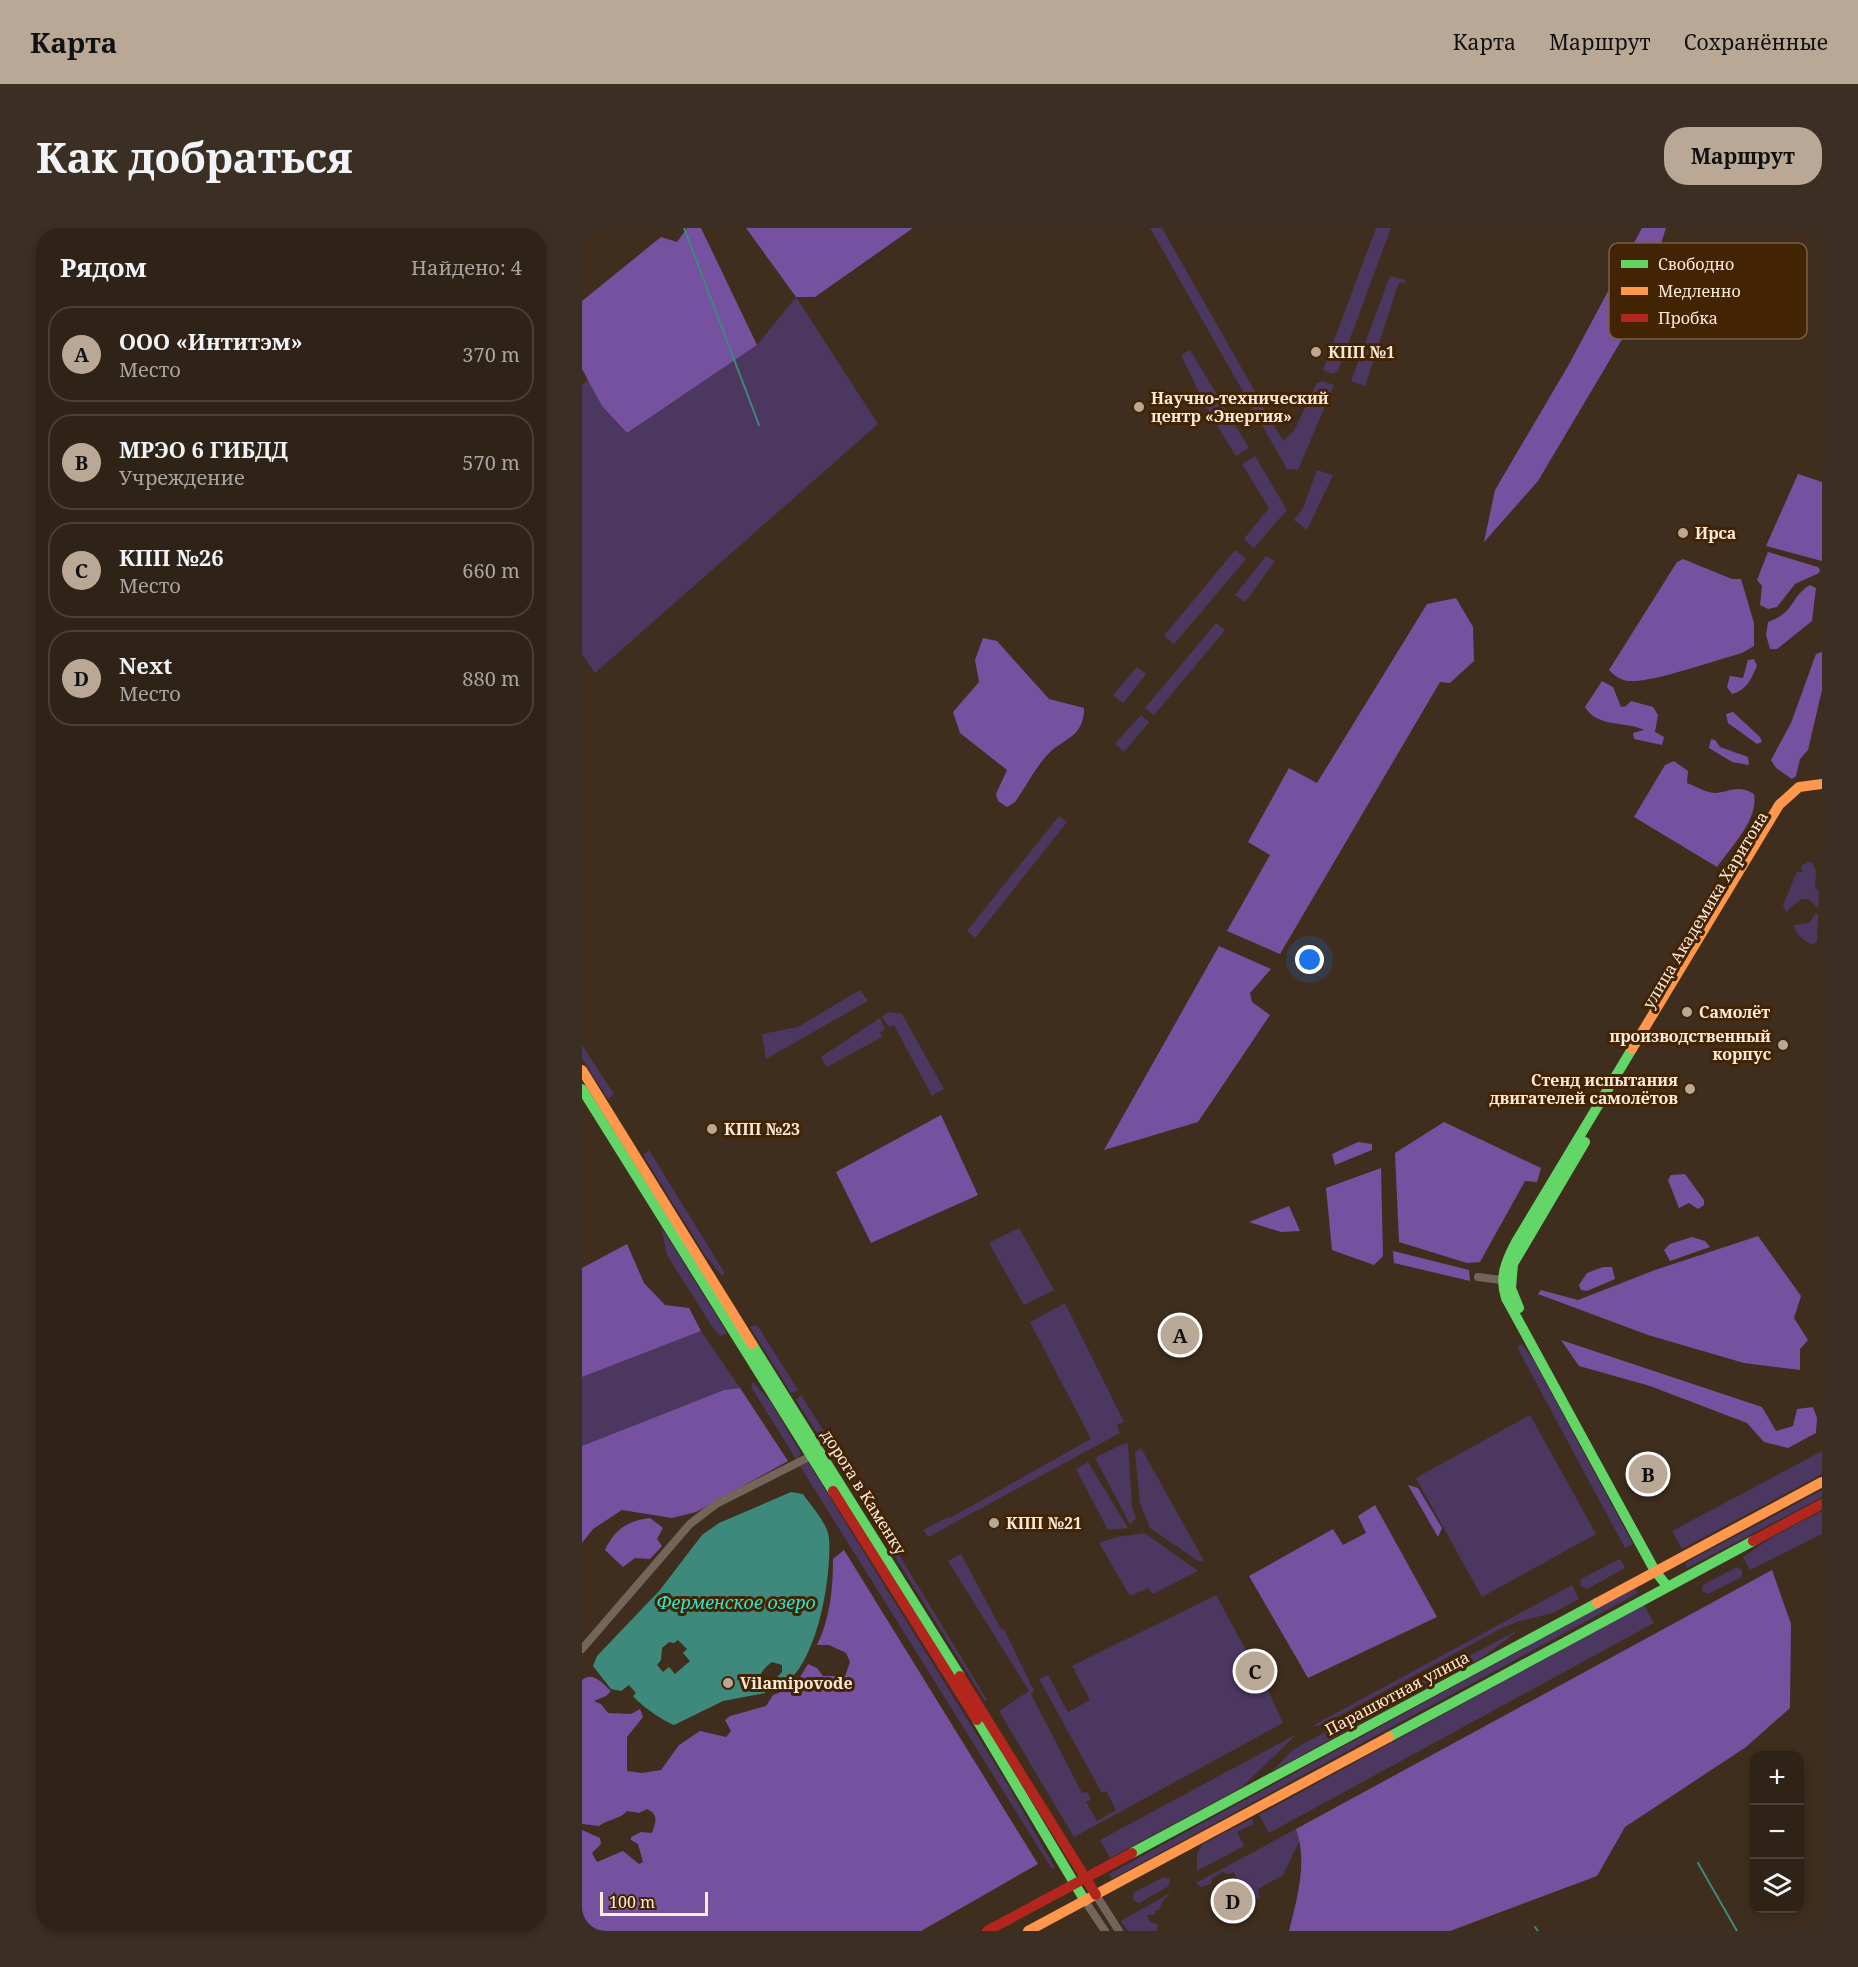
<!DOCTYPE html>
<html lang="ru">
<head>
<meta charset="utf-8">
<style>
	:root { --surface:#2f2216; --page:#3b2f23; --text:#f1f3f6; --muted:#a7a4a1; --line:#4a3f35; --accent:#baa897 }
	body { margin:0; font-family:"Noto Serif",serif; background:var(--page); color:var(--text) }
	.controls { position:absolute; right:18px; bottom:18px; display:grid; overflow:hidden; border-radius:12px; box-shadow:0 3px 9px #0003 }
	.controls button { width:54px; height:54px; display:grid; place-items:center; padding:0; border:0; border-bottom:2px solid var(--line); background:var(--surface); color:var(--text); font:30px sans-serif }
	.scale { position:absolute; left:18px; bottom:15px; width:108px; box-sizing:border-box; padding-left:6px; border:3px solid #fde9d8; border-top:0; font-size:16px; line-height:21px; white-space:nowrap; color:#fde9d8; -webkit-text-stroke:4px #422404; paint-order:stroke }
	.you { position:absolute; left:728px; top:732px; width:21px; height:21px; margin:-15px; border:4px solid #fff; border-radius:50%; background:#1a73e8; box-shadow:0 0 0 9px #1a73e833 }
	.badge { display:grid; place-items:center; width:39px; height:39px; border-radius:50%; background:var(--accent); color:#111; font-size:20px; font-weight:700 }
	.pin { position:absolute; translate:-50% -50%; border:3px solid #fff; box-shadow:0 2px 6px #0006 }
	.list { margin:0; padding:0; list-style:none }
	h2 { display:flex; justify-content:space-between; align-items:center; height:78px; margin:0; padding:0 24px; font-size:26px }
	h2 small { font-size:20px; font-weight:400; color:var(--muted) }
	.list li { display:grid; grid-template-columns:39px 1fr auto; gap:18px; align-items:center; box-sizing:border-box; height:96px; margin:0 12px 12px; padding:0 12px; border:2px solid var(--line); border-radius:24px }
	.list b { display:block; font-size:22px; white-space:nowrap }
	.list p { margin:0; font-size:20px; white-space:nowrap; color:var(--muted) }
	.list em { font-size:20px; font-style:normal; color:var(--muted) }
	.icon { flex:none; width:33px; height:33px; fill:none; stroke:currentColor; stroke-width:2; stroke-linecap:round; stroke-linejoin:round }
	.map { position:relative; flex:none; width:1240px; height:1703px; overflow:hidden; border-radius:24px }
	header { display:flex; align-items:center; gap:36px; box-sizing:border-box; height:84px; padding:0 30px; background:var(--accent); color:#111 }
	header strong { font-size:28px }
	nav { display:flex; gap:33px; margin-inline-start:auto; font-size:21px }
	.intro { display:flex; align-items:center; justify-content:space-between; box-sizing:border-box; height:144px; padding:0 36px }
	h1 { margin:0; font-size:42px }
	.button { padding:15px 27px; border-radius:24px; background:var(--accent); color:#111; font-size:21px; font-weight:700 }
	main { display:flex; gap:36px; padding:0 36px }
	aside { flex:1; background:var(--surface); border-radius:24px; box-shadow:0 3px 9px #0003 }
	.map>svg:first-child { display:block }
</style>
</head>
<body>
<header>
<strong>Карта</strong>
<nav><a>Карта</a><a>Маршрут</a><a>Сохранённые</a></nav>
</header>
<div class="intro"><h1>Как добраться</h1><a class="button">Маршрут</a></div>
<main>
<aside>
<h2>Рядом<small>Найдено: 4</small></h2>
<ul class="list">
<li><span class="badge">A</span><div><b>ООО «Интитэм»</b><p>Место</p></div><em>370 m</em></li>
<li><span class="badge">B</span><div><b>МРЭО 6 ГИБДД</b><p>Учреждение</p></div><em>570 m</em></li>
<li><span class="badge">C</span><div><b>КПП №26</b><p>Место</p></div><em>660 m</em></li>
<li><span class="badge">D</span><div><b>Next</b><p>Место</p></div><em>880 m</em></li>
</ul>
</aside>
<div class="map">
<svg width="1240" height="1703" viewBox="0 0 1240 1703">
	<rect width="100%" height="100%" fill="#3f2e1e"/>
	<!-- green -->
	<g fill="#4c3761">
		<polygon points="568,0 580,0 701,213 712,203 735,155 741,153 752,157 716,242 705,241"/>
		<polygon points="794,0 809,0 756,143 751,146 741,142"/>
		<polygon points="808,48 824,52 823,55 817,54 783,158 769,153"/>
		<polygon points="214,69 296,196 13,445 0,426 0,157 7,151 20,178 45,205 175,117"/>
		<polygon points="608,122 667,220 654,228 626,183 599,127"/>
		<polygon points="673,228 705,282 672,320 662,311 687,280 660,236"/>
		<polygon points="735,242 751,247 725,302 712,292 721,280"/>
		<polygon points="653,322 664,331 592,416 582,408"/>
		<polygon points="684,328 693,333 663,374 653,367"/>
		<polygon points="634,395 643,402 572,487 563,480"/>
		<polygon points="555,439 564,446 541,475 531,467"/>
		<polygon points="559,487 567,494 542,524 533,516"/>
		<polygon points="477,588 485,594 393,710 385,703"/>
		<polygon points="1226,634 1230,634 1234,643 1233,661 1237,662 1236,680 1226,671 1219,671 1204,684 1201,677 1215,644 1220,644 1219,638"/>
		<polygon points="1234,685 1236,686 1235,714 1229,717 1216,707 1211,697 1227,695"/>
		<polygon points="278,762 286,773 184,831 180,806 216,799"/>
		<polygon points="307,784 320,786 362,861 350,868 312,797 307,799 300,789"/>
		<polygon points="298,790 303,801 298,805 300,809 245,839 239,829"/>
		<polygon points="0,817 32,866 26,871 0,830"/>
		<polygon points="67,922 142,1044 141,1049 123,1027 61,927"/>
		<polygon points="79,999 145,1105 139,1108 133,1103 85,1027"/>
		<polygon points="437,1000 472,1062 442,1077 407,1015"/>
		<polygon points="483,1075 542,1194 535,1197 538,1205 346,1309 341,1302 367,1289 368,1290 509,1211 448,1094"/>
		<polygon points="175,1097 216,1162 209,1165 168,1099"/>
		<polygon points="119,1103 158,1160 142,1162 0,1218 0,1149"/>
		<polygon points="940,1116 952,1133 1051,1316 1043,1320 935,1119"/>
		<polygon points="171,1154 188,1173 219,1226 214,1231 169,1159"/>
		<polygon points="219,1167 260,1232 254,1235 214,1172"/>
		<polygon points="948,1187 1014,1306 900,1369 834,1250"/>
		<polygon points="541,1216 546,1216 550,1278 554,1290 548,1296 513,1230"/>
		<polygon points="559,1220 622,1333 616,1333 568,1300 558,1275 553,1224"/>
		<polygon points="1240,1223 1240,1246 1100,1321 1090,1303"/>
		<polygon points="226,1234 427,1559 473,1640 470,1641 218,1238"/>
		<polygon points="506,1234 546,1300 526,1302 494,1241"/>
		<polygon points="265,1241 405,1472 403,1473 260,1244"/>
		<polygon points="1240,1262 1240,1269 1105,1340 1103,1335"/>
		<polygon points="1240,1283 1240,1306 1168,1342 1161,1329 1192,1308"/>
		<polygon points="563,1305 616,1343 571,1366 566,1360 548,1368 517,1315 535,1309"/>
		<polygon points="379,1326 419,1401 422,1401 452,1463 449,1466 500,1565 505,1564 509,1571 504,1574 515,1593 534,1582 524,1563 520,1565 457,1451 466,1447 486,1484 508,1472 490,1438 634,1367 666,1426 666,1434 661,1438 668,1453 673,1451 684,1458 701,1495 492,1609 417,1483 447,1463 366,1333"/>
		<polygon points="1038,1331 1043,1340 1005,1361 998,1358 999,1351"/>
		<polygon points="1155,1339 1160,1342 1160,1349 1126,1366 1120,1363 1121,1357"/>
		<polygon points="990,1357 997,1371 971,1385 938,1393 920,1400 740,1497 730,1498"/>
		<polygon points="1053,1360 1056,1365 530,1651 527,1646"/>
		<polygon points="1062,1377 1072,1395 687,1605 677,1587"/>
		<polygon points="938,1401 901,1429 690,1543 712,1521"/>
		<polygon points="715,1506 660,1559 528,1630 518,1612"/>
		<polygon points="671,1590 671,1596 655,1604 662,1618 615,1643 615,1625 621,1616"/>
		<polygon points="714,1601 718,1612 701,1647 676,1661 678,1671 668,1669 651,1644 646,1646 641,1644 630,1650 629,1656 619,1659 614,1655"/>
		<polygon points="582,1649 588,1651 587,1658 557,1675 551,1672 551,1665"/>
		<polygon points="590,1664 582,1671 577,1682 573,1682 572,1687 565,1687 568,1694 576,1696 575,1703 546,1703 539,1693"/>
	</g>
	<!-- forest -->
	<g fill="#76519f">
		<polygon points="105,0 119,0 175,117 45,205 20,178 0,141 0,73 79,9 95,14"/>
		<polygon points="164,0 331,0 233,69 214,69"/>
		<polygon points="1060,0 1084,0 1058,81 956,253 902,314 913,262 986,138"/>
		<polygon points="1216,246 1240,254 1240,333 1184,318"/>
		<polygon points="1186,324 1236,339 1238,342 1237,345 1213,356 1195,379 1186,381 1178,377 1180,358 1175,352"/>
		<path d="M 1101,331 L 1150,351 L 1159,351 L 1172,395 L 1172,418 L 1160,425 C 1134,432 1070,455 1047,453 C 1040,453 1031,447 1027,442 L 1095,334 Z"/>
		<path d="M 1228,357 L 1234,360 L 1230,393 L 1195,421 L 1188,421 L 1184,407 L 1186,394 C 1214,384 1207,370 1228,357 Z"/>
		<polygon points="874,370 891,399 892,433 868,455 858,454 698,726 645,703 688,627 666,614 707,540 735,555 845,376"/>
		<path d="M 401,410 L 415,413 L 467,471 L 502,480 C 502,507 486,509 469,523 C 455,536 444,559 433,574 L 425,579 L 416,573 L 414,566 L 425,542 L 378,505 L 371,484 L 397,454 L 393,432 Z"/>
		<polygon points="1240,424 1240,462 1226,522 1218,531 1214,548 1210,551 1194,540 1189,532 1209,495 1234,426"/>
		<path d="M 1172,431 L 1175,438 C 1169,451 1165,462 1150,466 L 1145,459 L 1148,448 L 1161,450 L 1166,432 Z"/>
		<path d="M 1020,453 L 1031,459 L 1039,479 L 1044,478 L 1049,473 L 1071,479 L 1076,487 L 1073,504 L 1082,509 L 1080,517 L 1052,511 L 1051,505 L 1062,502 C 1045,493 1015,500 1003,479 Z"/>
		<polygon points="1151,484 1178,509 1180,514 1175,516 1146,495 1144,486"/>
		<polygon points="1129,511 1133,512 1138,519 1166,529 1167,537 1150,534 1127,520"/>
		<path d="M 1092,533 L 1106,543 L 1105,555 C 1113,558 1125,565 1133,565 C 1149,564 1155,556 1172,566 C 1177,591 1149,619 1135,639 L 1052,589 L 1083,537 Z"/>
		<polygon points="637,718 689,741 668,765 670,774 688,787 616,894 522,922"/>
		<polygon points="359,887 396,967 289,1015 254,944"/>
		<polygon points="862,894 959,940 955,954 943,953 898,1034 885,1035 817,1014 813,925"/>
		<polygon points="776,914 790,916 790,922 753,937 750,926"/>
		<polygon points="799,940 801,1028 792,1037 750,1022 744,960"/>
		<polygon points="1103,946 1122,972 1122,977 1116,981 1107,975 1097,980 1086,952 1089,947"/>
		<polygon points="707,978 718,1003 699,1004 667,994"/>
		<polygon points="1176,1008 1219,1068 1212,1090 1226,1112 1218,1121 1218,1142 1162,1135 1066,1107 956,1066 959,1062 996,1072 1073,1042"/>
		<polygon points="1110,1009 1123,1013 1128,1019 1088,1033 1082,1022 1088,1016"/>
		<polygon points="45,1016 62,1055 83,1077 107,1080 119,1103 0,1149 0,1040"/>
		<polygon points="811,1023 887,1042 888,1053 812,1035"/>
		<polygon points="1021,1039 1030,1039 1033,1051 1005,1063 999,1062 997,1057 1005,1045"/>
		<polygon points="979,1112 1180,1179 1194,1203 1211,1198 1215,1181 1231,1179 1235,1190 1234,1205 1206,1220 1182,1214 1165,1195 1068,1158 997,1138"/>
		<polygon points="158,1160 206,1233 114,1284 90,1290 40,1282 11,1301 0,1315 0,1218 142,1162"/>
		<polygon points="826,1257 836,1260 860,1300 856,1309"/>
		<polygon points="793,1277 855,1389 726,1450 667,1348 751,1301 761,1317 784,1305 776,1288"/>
		<path d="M 68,1290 L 81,1300 L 75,1311 L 80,1318 L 68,1331 L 53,1330 L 41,1339 L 23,1322 C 33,1301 45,1293 68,1290 Z"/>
		<path d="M 262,1322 L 456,1636 L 339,1703 L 0,1703 L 0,1602 L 18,1610 L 19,1616 L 10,1625 L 15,1634 L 41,1623 L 57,1636 L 61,1634 L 56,1616 L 49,1612 L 49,1609 L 59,1604 L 70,1605 C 73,1595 78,1587 65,1581 L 57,1585 L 45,1583 C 37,1592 26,1591 17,1598 L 0,1596 L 0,1452 C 11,1443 20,1455 29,1463 L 24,1468 L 12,1473 L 19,1476 L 26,1485 L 49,1486 L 58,1481 L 61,1489 L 45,1509 L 45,1543 L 60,1545 L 79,1542 L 97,1517 L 118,1503 L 144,1509 L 149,1503 L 143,1492 L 148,1488 L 184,1478 L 191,1467 L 212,1459 L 214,1461 L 218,1461 L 217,1457 L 229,1459 L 232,1456 L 218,1449 L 226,1436 L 235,1440 L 241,1448 L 263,1448 L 268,1434 L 264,1425 L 247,1417 L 235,1417 C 248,1391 251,1361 251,1331 Z"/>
		<path d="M 1190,1342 L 1209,1396 L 1208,1480 L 1164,1519 L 1043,1599 L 1015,1648 L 868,1703 L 707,1703 C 715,1671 726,1633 714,1601 Z"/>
	</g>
	<!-- water -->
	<path fill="#3d8a7c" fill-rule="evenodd" d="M 209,1264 L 221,1266 C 229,1278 246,1296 247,1310 C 250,1349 234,1453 189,1462 L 188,1457 L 200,1444 L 200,1437 L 190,1434 C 180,1441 172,1452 184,1460 L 183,1465 L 141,1473 L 92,1497 C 81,1493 57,1476 51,1468 L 54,1465 L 47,1457 L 39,1463 L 29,1461 L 11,1438 L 15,1428 L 78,1362 L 120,1307 L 137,1295 ZM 96,1412 L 105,1421 L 101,1425 L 108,1433 L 93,1446 L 87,1439 L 81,1444 L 75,1437 L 79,1432 L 80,1420 L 87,1414 L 92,1415 Z"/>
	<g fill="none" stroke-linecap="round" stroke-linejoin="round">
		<!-- stream -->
		<g stroke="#3d8a7c" stroke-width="2">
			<polyline points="102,0 177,197"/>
			<polyline points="1116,1635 1155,1703"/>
			<polyline points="953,1699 956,1703"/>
		</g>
		<!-- street -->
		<g stroke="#74655a" stroke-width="8">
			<polyline points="896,1049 919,1052"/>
			<polyline points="0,1421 108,1296 134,1276 229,1228"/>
			<polyline points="514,1667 537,1703"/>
			<polyline points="503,1673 523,1703"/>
		</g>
		<!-- fast -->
		<g stroke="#63d668" stroke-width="10">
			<path d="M 1050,821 L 934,1014 C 924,1033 917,1049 924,1070 L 1073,1343 L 1085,1358"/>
			<polyline points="0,861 251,1263"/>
			<polyline points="937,1080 929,1060 931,1036 1003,914"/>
			<polyline points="170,1116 378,1448"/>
			<polyline points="395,1492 503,1673"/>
			<polyline points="807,1509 1171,1313"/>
			<polyline points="550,1625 1015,1375"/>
		</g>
		<!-- slow -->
		<g stroke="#ff974d" stroke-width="10">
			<polyline points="1050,821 1197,577 1217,559 1240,556"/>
			<polyline points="0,842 170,1116"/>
			<polyline points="1015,1375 1240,1254"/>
			<polyline points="446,1703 807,1509"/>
		</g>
		<!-- jam -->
		<g stroke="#b3261e" stroke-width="10">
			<polyline points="251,1263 395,1492"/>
			<polyline points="1171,1313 1240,1276"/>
			<polyline points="378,1448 514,1667"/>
			<polyline points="405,1703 550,1625"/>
		</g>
	</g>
	<!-- markers -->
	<g fill="#baa897" stroke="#422404" stroke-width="2">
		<circle cx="734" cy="124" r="6"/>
		<circle cx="557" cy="179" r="6"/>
		<circle cx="1101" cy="305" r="6"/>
		<circle cx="1105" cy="784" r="6"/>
		<circle cx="1201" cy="817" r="6"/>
		<circle cx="1108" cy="861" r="6"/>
		<circle cx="130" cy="901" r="6"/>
		<circle cx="412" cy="1295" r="6"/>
		<circle cx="146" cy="1455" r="6"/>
	</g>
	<g text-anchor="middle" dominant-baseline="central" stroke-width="6" stroke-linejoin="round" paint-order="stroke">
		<!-- poi labels -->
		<g font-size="16" font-weight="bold" fill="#fde9d8" stroke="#422404" text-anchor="start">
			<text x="746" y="124">КПП №1</text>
			<text x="569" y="170">Научно-технический<tspan x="569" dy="18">центр «Энергия»</tspan></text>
			<text x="1113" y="305">Ирса</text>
			<text x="1117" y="784">Самолёт</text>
			<text x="1189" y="808" text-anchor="end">производственный<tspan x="1189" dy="18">корпус</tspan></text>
			<text x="1096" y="852" text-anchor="end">Стенд испытания<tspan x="1096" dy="18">двигателей самолётов</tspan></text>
			<text x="142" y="901">КПП №23</text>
			<text x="424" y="1295">КПП №21</text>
			<text x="158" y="1455">Vilamipovode</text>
		</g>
		<!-- street labels -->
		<g font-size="16" fill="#fde9d8" stroke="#422404">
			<text transform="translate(1123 682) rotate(-59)">улица Академика Харитона</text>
			<text transform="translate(282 1264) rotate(58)">дорога в Каменку</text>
			<text transform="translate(815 1465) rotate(-28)">Парашютная улица</text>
		</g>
		<!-- water labels -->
		<g font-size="18" font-style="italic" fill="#33e0ca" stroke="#422404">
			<text x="154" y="1374">Ферменское озеро</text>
		</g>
	</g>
	<!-- legend -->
	<rect x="1027" y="15" width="198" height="96" rx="9" fill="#422404" stroke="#7a5f44" stroke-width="1.5"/>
	<rect x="1039" y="32" width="27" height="8" fill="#63d668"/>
	<rect x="1039" y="59" width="27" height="8" fill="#ff974d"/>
	<rect x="1039" y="86" width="27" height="8" fill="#b3261e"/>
	<g font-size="16" fill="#fde9d8">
		<text x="1076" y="42">Свободно</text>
		<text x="1076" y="69">Медленно</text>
		<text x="1076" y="96">Пробка</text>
	</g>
</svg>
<div class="controls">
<button>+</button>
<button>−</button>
<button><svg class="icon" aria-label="layers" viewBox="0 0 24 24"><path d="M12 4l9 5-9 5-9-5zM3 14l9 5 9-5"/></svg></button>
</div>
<div class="scale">100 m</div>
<div class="you"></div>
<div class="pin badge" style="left:598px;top:1107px">A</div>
<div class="pin badge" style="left:1066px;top:1246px">B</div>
<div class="pin badge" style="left:673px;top:1443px">C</div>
<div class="pin badge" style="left:651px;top:1673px">D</div>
</div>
</main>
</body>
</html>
